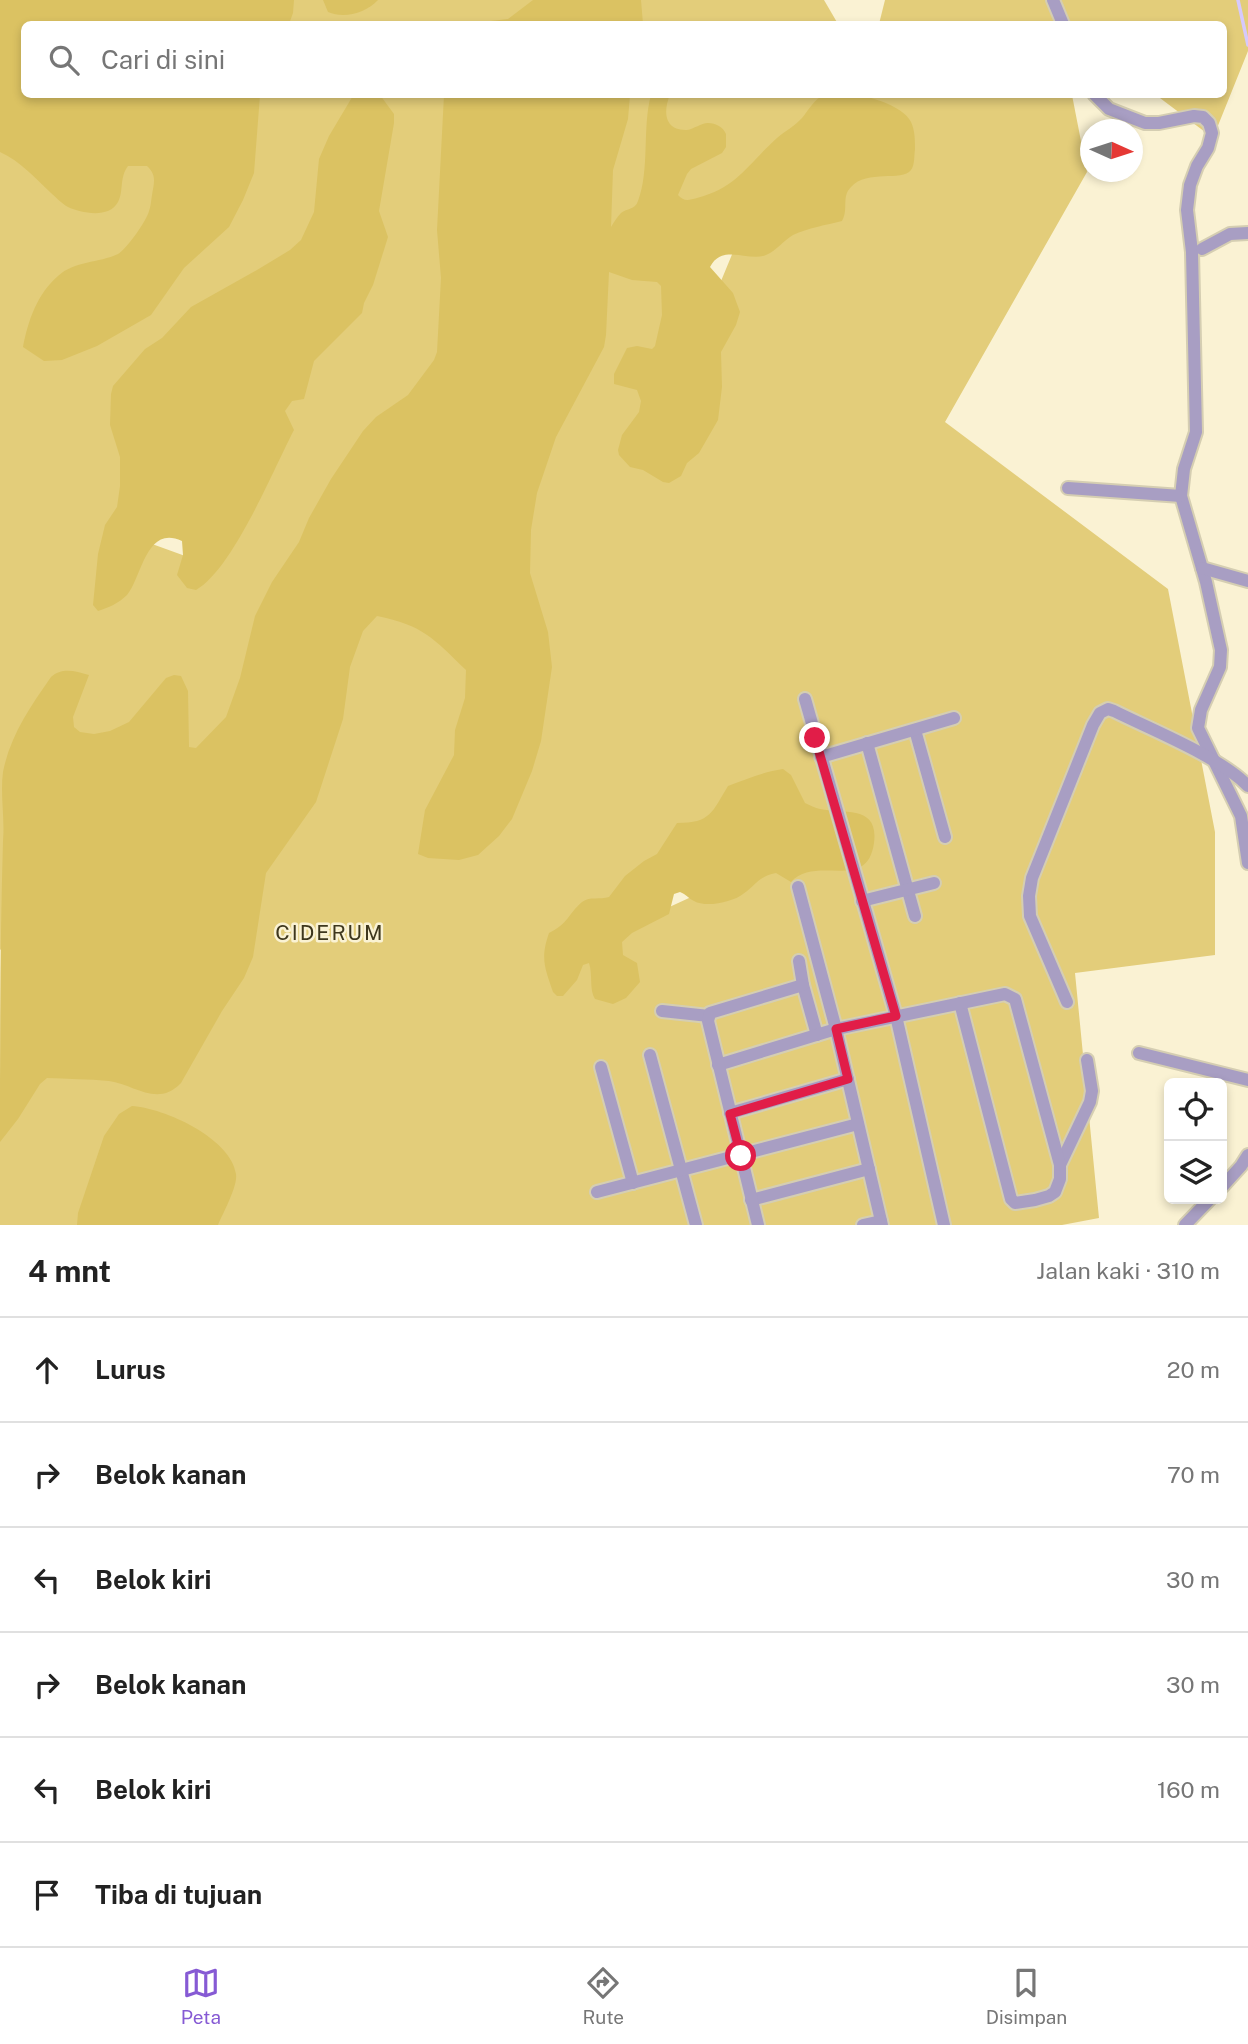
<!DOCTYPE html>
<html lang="id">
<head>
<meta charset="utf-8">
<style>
	:root { --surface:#fff; --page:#f6f6f6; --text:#222; --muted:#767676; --line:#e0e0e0; --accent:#865ad4 }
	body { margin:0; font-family:"Public Sans",sans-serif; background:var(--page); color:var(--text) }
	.controls { position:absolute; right:21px; bottom:21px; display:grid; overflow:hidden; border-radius:10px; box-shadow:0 4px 10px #0003 }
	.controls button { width:63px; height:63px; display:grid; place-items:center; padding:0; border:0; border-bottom:2px solid var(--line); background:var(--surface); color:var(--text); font:35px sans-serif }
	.compass { position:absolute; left:1080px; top:119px; width:63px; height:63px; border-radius:50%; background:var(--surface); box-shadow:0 4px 10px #0003; rotate:93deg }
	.stop { position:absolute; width:21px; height:21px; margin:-16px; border:5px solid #e11d48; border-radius:50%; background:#fff }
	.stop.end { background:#e11d48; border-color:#fff; box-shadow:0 2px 7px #0008 }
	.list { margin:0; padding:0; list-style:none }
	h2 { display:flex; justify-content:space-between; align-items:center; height:91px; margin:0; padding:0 28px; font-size:30px }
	h2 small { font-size:23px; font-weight:400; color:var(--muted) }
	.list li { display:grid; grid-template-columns:46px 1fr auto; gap:21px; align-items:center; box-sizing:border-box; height:105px; padding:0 28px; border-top:2px solid var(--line) }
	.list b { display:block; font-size:26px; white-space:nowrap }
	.list em { font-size:23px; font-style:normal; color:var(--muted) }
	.icon { flex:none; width:38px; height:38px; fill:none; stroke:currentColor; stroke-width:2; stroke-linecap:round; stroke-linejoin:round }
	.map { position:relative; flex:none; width:1248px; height:1225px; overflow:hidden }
	.search { position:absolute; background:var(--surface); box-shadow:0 4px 10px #0003; left:21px; right:21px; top:21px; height:77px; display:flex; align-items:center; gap:18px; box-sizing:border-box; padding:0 24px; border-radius:10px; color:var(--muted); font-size:26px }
	.sheet { height:721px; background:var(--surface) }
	nav { display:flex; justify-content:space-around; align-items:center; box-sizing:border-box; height:98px; border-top:2px solid var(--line); background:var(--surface); font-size:19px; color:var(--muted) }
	nav a { display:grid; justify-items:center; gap:4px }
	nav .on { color:var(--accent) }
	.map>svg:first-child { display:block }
</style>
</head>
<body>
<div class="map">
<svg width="1248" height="1225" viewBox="0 0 1248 1225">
	<rect width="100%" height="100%" fill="#faf2d3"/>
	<!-- green -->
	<g fill="#e3cd7a" fill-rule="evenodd">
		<polygon points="270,0 582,0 558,24 262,24"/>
		<polygon points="615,0 824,0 838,24 614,24"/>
		<polygon points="885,0 1248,0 1248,51 1213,138 1156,95 1224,94 1224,24 879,24"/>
		<path d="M 238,95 L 466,95 L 455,345 L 238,741 L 0,950 L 0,106 ZM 325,260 L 199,561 L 119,532 Z"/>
		<path d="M 613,95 L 1072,95 L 1087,172 L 945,422 L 1168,589 L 1215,832 L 1215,955 L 1075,973 L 1099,1218 L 1062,1225 L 0,1225 L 0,1111 L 337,606 L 513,523 ZM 738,240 L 678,385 L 693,245 ZM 769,806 L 776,858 L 639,921 Z"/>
	</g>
	<!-- forest -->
	<g fill="#dbc262">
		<path d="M 0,0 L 294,0 L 293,13 L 289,24 L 24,24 L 24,94 L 260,95 L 254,173 L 243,200 L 229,227 L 184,268 L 151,315 L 97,346 L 62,360 L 44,361 L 23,347 C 28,321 37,294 58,276 C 74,261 99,263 118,254 C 126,250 147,220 149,211 C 151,206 151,200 152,195 C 154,183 157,175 147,166 L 128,166 C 119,178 124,191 118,202 C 109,219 81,213 68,207 C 62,204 56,197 51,193 C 35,178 20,161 0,152 Z"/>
		<path d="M 323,0 L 378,0 C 366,13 344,19 328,12 Z"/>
		<polygon points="533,0 641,0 643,24 484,24 491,21 508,19"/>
		<path d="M 354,94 L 380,95 L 394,114 L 394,123 L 379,211 L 388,237 L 373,285 L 364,303 L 362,313 L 314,361 L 304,399 L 292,401 L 285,411 L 294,430 C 273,470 233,569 196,590 L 187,588 L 177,575 L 183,555 L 182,541 C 146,524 142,577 127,595 C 119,603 108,608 98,611 L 93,605 L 98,554 L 105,525 L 117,507 L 120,486 L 120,457 L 110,425 L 111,394 L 113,386 L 145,349 L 162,338 L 191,307 L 257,270 L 290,250 L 301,240 L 314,212 L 319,159 L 329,136 Z"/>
		<path d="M 444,95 L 630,95 L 628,119 L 613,170 L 611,227 C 614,222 617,217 621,213 C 627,208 635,210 638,201 C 650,170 642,127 651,95 L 670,95 C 663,111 664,131 687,130 C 694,129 701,123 708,123 C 716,123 723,127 726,134 L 726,147 L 722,153 L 691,169 L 687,174 L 678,195 C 684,202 689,200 697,198 C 737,188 748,164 777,138 C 785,131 795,126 802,118 C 808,111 814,99 824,95 C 843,87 902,102 911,122 C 915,130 915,141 915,149 C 914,155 915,165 911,170 C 902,182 867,169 851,187 C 841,197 849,209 842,221 C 826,225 808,228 793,235 C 784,240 776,251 766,255 C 748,262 722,243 710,267 L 733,293 L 740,312 L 736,325 L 721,352 L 722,387 L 718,420 L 699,453 L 687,463 L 681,476 L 669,483 L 663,482 L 643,470 L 630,467 L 619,455 L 618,450 L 622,435 L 639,412 L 641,401 L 637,390 L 614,384 L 614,374 L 627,348 L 637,346 L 652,349 L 655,346 L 662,315 L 661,286 L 657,282 L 632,280 L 609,272 L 606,335 L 604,347 L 556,437 L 537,493 L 531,530 L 530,573 L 548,632 L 552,667 L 541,741 L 532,771 L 512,819 L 499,836 L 478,855 L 459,860 L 428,858 L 418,854 L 425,810 L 454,755 L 455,730 L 465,698 L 466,670 C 434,639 423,625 377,616 L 363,631 L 350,667 L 343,719 L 316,802 L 266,873 L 253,957 L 244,978 L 222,1011 L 181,1083 C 157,1108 134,1084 109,1081 C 88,1079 67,1079 47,1078 L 40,1084 L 18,1119 L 0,1142 C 0,1042 0,941 3,841 C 5,818 0,795 3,772 C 10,736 30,707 51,677 C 62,667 75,671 89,675 L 73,717 L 74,727 L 80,732 L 94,734 L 110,731 L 129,722 L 166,678 L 174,675 L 181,676 L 188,691 L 189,747 L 196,748 L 226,717 L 240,678 L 255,616 L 272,582 L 299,542 L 309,518 L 331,479 L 363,431 L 376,417 L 408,395 L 434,360 L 437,352 L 441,278 L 437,230 Z"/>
		<path d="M 783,769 L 791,775 L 805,803 C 810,805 815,808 820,809 C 845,814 879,805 874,843 C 867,893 816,854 791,882 L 776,873 C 757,877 757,885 743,894 C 733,902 706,908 694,901 C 689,899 686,894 680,892 L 674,894 L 669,914 L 632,933 L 622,942 L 623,955 L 637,963 L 640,982 L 626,998 L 613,1004 L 595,999 C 589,990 593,975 589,963 L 583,965 L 577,980 L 563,996 L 557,996 L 553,992 C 545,968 540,959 549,933 C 568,924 568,914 582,902 C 590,896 600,900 609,897 L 625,876 L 644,861 L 657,854 L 677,823 C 711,823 712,812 728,786 C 747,779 763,772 783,769 Z"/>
		<path d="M 132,1106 C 164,1108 231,1138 236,1174 C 238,1186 223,1213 218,1225 L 77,1225 L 78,1213 L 104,1136 L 119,1114 Z"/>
	</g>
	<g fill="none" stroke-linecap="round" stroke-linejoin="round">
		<!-- stream -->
		<polyline stroke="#d6c9fc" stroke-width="3.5" points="1238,0 1248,45"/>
		<defs>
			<g id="minor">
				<polyline points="1053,0 1063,24"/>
				<polyline points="1094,94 1109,109 1145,123 1159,123 1194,116 1203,117 1209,123 1212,133 1208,148 1197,166 1190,185 1187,210 1192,252 1196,432 1184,469 1181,496 1206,582 1221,650 1220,667 1201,710 1198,728 1241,816 1248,863"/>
				<polyline points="1202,249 1230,234 1248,233"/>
				<polyline points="1068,488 1181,496"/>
				<polyline points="1202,568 1248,581"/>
				<polyline points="805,699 896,1016 944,1225"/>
				<polyline points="915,730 945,837"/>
				<polyline points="867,743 915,916"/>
				<polyline points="821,757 954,718"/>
				<polyline points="798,887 836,1029 882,1225"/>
				<polyline points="862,901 934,883"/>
				<polyline points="799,961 803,985 817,1035"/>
				<path d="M 1067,1002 L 1030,916 L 1029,896 L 1032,878 L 1093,725 L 1100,713 L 1108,709 L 1114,711 C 1152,730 1220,757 1248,786"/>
				<polyline points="960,1003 1011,1199 1015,1203 1035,1200 1049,1196 1055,1192 1060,1179 1060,1165 1090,1102 1092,1091 1087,1060"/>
				<polyline points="662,1011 709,1016"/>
				<polyline points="1139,1053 1248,1080"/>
				<polyline points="650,1055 696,1225"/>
				<polyline points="718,1065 836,1029 1005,994 1015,999 1060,1165"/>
				<polyline points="601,1067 633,1183"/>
				<polyline points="730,1113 848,1079"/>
				<polyline points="1222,1187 1241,1166 1248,1155"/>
				<polyline points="597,1192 858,1124"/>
				<polyline points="751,1200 869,1169"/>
				<polyline points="758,1225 708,1021 710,1013 803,985"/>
				<polyline points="863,1225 881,1221"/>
				<polyline points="1185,1225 1210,1199"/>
			</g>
		</defs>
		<!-- minor casing -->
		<use href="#minor" stroke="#d5ceb2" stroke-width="16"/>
		<!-- minor -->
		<use href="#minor" stroke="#a89ec3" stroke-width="12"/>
	</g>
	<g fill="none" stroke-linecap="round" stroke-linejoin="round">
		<!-- route -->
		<polyline stroke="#e11d48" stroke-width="9" points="741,1156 730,1114 848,1079 836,1029 896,1016 815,738"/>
	</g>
	<g text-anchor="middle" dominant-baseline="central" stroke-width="5" stroke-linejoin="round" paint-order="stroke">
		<!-- quarter labels -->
		<g font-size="21" letter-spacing="2" fill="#3e371d" stroke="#faf2d3">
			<text x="330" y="932">CIDERUM</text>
		</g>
	</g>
</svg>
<div class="controls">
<button><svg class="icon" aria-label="locate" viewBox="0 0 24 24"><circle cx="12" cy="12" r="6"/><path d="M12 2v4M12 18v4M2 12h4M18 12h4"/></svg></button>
<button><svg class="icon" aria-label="layers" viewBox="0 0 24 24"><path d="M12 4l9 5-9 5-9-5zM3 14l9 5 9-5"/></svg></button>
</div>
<svg class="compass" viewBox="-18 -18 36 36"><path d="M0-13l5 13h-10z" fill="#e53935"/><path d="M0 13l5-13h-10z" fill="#767676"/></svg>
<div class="stop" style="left:741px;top:1156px"></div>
<div class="stop end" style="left:815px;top:738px"></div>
<div class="search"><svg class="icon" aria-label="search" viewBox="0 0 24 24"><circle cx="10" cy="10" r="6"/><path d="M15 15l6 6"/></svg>Cari di sini</div>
</div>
<section class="sheet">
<h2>4 mnt<small>Jalan kaki · 310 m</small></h2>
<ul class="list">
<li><svg class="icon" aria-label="ahead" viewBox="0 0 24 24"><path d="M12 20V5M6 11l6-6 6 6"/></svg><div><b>Lurus</b></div><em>20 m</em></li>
<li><svg class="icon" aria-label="right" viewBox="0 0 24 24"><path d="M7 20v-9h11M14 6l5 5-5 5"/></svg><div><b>Belok kanan</b></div><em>70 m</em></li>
<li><svg class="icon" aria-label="left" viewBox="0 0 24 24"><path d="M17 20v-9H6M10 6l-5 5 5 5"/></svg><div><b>Belok kiri</b></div><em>30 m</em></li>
<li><svg class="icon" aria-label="right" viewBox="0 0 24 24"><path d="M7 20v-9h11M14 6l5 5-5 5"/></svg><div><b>Belok kanan</b></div><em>30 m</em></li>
<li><svg class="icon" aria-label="left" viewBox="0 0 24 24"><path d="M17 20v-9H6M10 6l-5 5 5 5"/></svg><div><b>Belok kiri</b></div><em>160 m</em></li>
<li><svg class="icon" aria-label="arrive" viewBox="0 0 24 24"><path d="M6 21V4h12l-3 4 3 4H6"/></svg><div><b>Tiba di tujuan</b></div></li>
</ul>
</section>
<nav>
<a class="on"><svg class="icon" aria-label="map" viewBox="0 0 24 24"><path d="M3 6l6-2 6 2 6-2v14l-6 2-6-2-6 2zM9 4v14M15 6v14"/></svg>Peta</a>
<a><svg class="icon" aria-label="directions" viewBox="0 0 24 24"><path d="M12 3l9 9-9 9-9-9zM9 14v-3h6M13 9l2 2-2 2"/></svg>Rute</a>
<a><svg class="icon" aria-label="saved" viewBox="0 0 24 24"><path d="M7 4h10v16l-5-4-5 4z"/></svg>Disimpan</a>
</nav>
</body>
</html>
